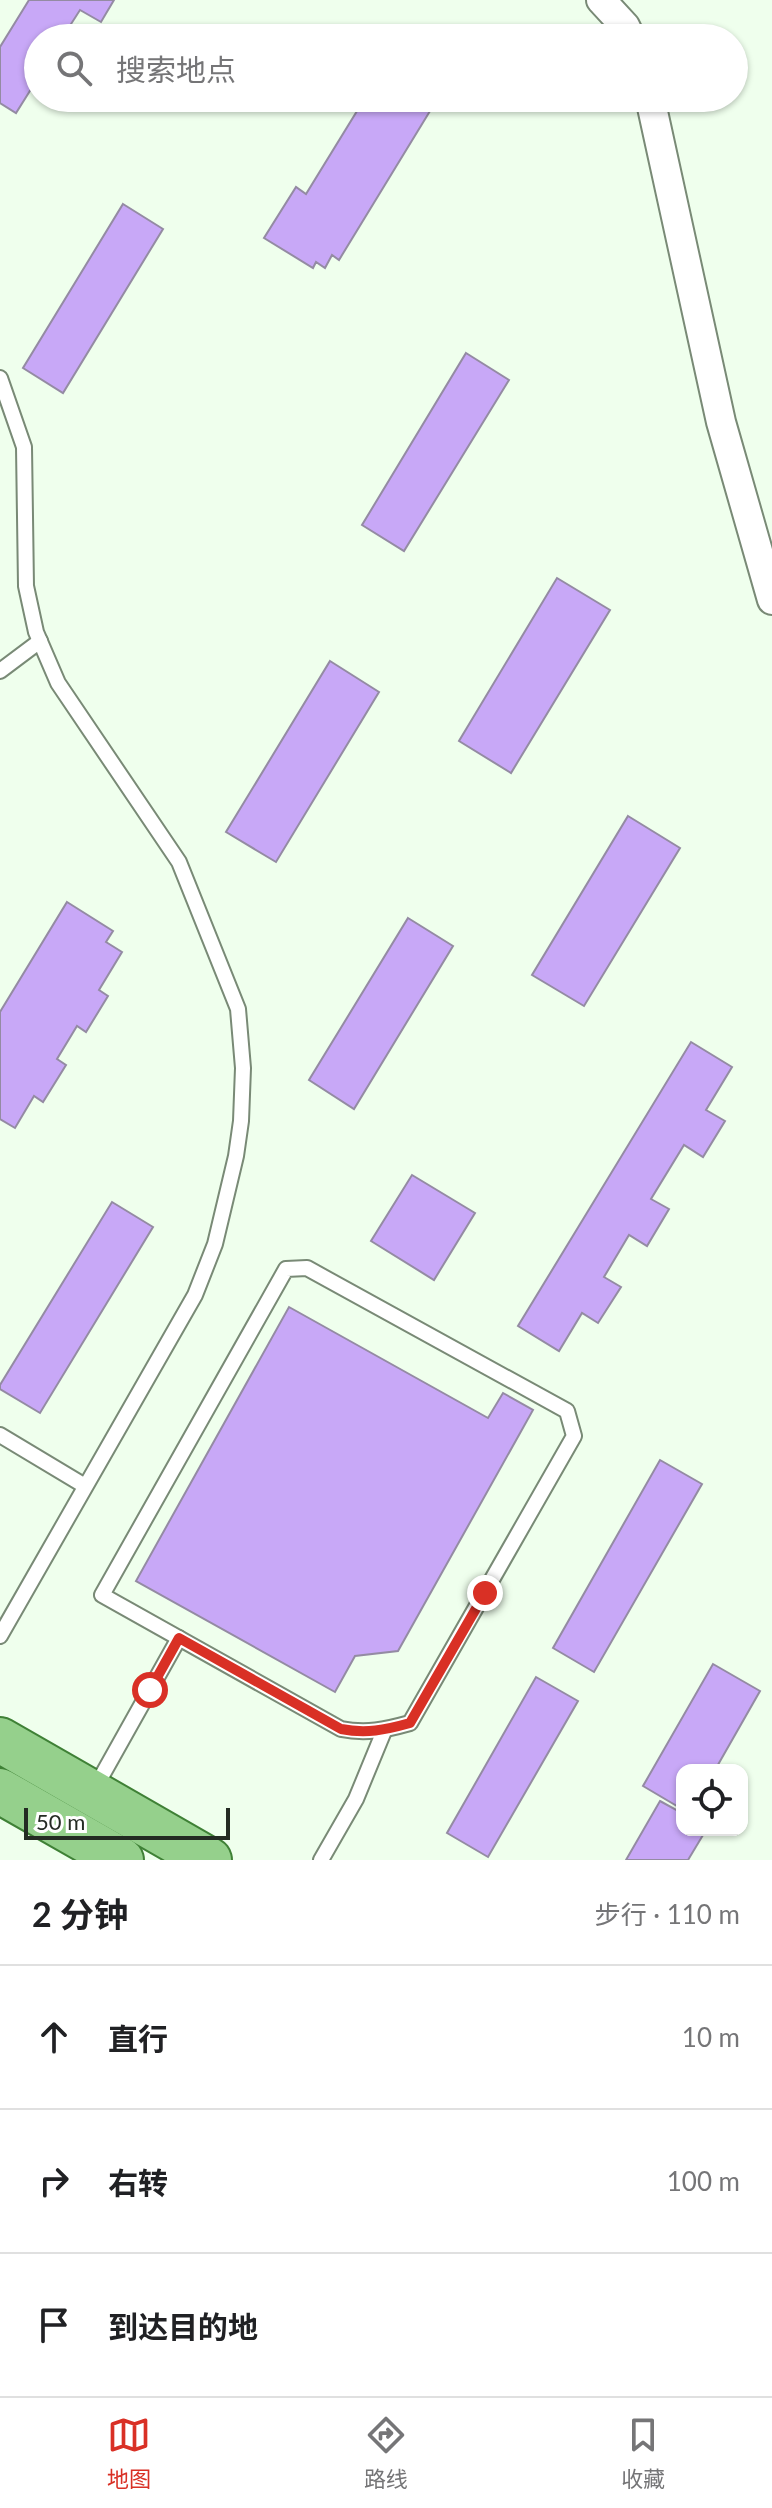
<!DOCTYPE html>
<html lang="zh">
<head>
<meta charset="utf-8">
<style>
	:root { --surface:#fff; --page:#f6f6f6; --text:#202124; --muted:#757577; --line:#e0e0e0; --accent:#d93025 }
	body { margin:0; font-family:Lato,"Noto Sans SC",sans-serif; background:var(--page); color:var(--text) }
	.controls { position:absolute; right:24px; bottom:24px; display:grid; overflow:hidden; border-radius:16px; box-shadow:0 2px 6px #0004 }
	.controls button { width:72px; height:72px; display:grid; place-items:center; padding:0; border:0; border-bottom:2px solid var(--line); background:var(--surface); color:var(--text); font:40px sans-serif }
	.scale { position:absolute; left:24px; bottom:20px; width:206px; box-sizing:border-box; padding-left:8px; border:4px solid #242b23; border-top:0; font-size:22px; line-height:28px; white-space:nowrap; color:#242b23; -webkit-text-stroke:6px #fff; paint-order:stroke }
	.stop { position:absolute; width:24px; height:24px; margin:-18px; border:6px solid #d93025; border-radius:50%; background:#fff }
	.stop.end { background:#d93025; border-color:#fff; box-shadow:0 2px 8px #0008 }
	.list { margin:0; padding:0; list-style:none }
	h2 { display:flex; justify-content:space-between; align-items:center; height:104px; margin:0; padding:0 32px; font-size:34px }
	h2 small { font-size:26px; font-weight:400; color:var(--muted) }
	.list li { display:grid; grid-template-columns:52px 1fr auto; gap:24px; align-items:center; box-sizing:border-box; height:144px; padding:0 32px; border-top:2px solid var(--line) }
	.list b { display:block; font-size:30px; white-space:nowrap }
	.list em { font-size:26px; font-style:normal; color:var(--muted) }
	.icon { flex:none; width:44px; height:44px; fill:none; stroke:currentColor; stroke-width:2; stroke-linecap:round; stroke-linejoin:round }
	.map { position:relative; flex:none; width:772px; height:1860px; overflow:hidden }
	.search { position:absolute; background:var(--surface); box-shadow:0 2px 6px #0004; left:24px; right:24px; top:24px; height:88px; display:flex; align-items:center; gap:20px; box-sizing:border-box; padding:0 28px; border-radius:44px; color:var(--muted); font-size:30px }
	.sheet { height:536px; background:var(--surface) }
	nav { display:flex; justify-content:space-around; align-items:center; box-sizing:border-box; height:112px; border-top:2px solid var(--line); background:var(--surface); font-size:22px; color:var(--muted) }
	nav a { display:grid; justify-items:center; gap:4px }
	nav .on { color:var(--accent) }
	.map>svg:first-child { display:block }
</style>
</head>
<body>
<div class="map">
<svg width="772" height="1860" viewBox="0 0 772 1860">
	<rect width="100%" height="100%" fill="#efffed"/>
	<!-- building -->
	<g fill="#c8a8f7" stroke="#948ba3" stroke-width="2">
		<polygon points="29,0 114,0 101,22 80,10 62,38 38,38 38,78 16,113 0,103 0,47"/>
		<polygon points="349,98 428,98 423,106 430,111 339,260 332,255 325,268 316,262 313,268 264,238 296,187 306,194 357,111 345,104"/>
		<polygon points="123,204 163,229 63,393 23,368"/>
		<polygon points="466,353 509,380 404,551 362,525"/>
		<polygon points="557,578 610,610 511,773 459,741"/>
		<polygon points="330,661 379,692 276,862 226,832"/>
		<polygon points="628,816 680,848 584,1006 532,975"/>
		<polygon points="67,902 113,931 106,942 122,952 99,990 108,996 86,1032 77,1026 57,1059 66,1065 43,1102 34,1096 15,1128 0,1119 0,1012"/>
		<polygon points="408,918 453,946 354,1109 309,1080"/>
		<polygon points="691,1042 732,1067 706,1110 725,1121 703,1157 684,1145 651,1199 669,1209 647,1246 629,1235 604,1277 621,1287 598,1323 582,1313 559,1351 518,1326"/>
		<polygon points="412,1175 475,1213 434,1280 371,1241"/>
		<polygon points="112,1202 153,1227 40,1413 0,1389 0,1385"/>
		<polygon points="289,1307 488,1418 503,1393 533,1410 398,1651 355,1656 335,1692 136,1581"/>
		<polygon points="660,1460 702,1484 594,1672 553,1648"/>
		<polygon points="713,1664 760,1691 715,1770 682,1770 682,1809 643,1786"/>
		<polygon points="536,1677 578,1701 488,1857 447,1833"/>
		<polygon points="660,1801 682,1813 682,1830 706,1830 688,1860 626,1860"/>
	</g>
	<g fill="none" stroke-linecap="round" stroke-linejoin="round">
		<defs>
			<g id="lane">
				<polyline points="0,378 24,447 26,586 36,632 58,683 179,862 238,1009 243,1068 241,1121 236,1156 215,1244 195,1295 0,1636"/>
				<polyline points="0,671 40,641"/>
				<path d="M 307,1268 L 567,1411 L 574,1436 L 410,1723 C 385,1730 366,1734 341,1729 L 102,1595 L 286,1269 Z"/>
				<polyline points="0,1435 85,1486"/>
				<polyline points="95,1788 179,1638"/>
				<polyline points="321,1860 356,1799 384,1731"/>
			</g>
			<g id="street">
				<polyline points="601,0 625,26 631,38"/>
				<polyline points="650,98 721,422 772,600"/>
			</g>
			<g id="primary">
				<polyline points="0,1740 209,1860"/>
				<polyline points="0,1791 121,1860"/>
			</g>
		</defs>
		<!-- lane casing -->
		<use href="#lane" stroke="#798a76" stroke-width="18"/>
		<!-- street casing -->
		<use href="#street" stroke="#798a76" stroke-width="32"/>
		<!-- primary casing -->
		<use href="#primary" stroke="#3f8136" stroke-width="48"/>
		<!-- lane -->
		<use href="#lane" stroke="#fff" stroke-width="14"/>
		<!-- street -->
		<use href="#street" stroke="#fff" stroke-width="28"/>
		<!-- primary -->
		<use href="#primary" stroke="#95d08c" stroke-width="44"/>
	</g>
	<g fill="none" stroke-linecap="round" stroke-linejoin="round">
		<!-- route -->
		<path stroke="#d93025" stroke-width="10" d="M 150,1690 L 179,1638 L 341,1729 C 366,1734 385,1730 410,1723 L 485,1593"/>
	</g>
</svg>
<div class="controls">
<button><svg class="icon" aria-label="locate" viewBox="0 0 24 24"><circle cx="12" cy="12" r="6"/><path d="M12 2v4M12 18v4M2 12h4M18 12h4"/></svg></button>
</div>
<div class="scale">50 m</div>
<div class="stop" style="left:150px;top:1690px"></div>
<div class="stop end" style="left:485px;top:1593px"></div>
<div class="search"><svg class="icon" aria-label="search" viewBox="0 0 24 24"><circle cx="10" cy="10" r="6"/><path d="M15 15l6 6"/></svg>搜索地点</div>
</div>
<section class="sheet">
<h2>2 分钟<small>步行 · 110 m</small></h2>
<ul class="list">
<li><svg class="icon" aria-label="ahead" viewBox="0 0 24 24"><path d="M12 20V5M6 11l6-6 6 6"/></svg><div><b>直行</b></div><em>10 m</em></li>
<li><svg class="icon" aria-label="right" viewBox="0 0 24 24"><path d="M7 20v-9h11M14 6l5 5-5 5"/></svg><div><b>右转</b></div><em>100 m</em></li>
<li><svg class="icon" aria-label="arrive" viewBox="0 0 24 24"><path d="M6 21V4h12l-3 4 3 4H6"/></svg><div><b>到达目的地</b></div></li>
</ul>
</section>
<nav>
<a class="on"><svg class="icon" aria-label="map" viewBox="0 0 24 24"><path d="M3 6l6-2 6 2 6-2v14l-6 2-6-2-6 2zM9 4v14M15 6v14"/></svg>地图</a>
<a><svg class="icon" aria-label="directions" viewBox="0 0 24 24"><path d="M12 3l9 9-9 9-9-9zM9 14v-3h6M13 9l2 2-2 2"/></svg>路线</a>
<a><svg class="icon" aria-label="saved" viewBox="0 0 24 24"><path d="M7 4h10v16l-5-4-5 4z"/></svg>收藏</a>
</nav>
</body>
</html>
